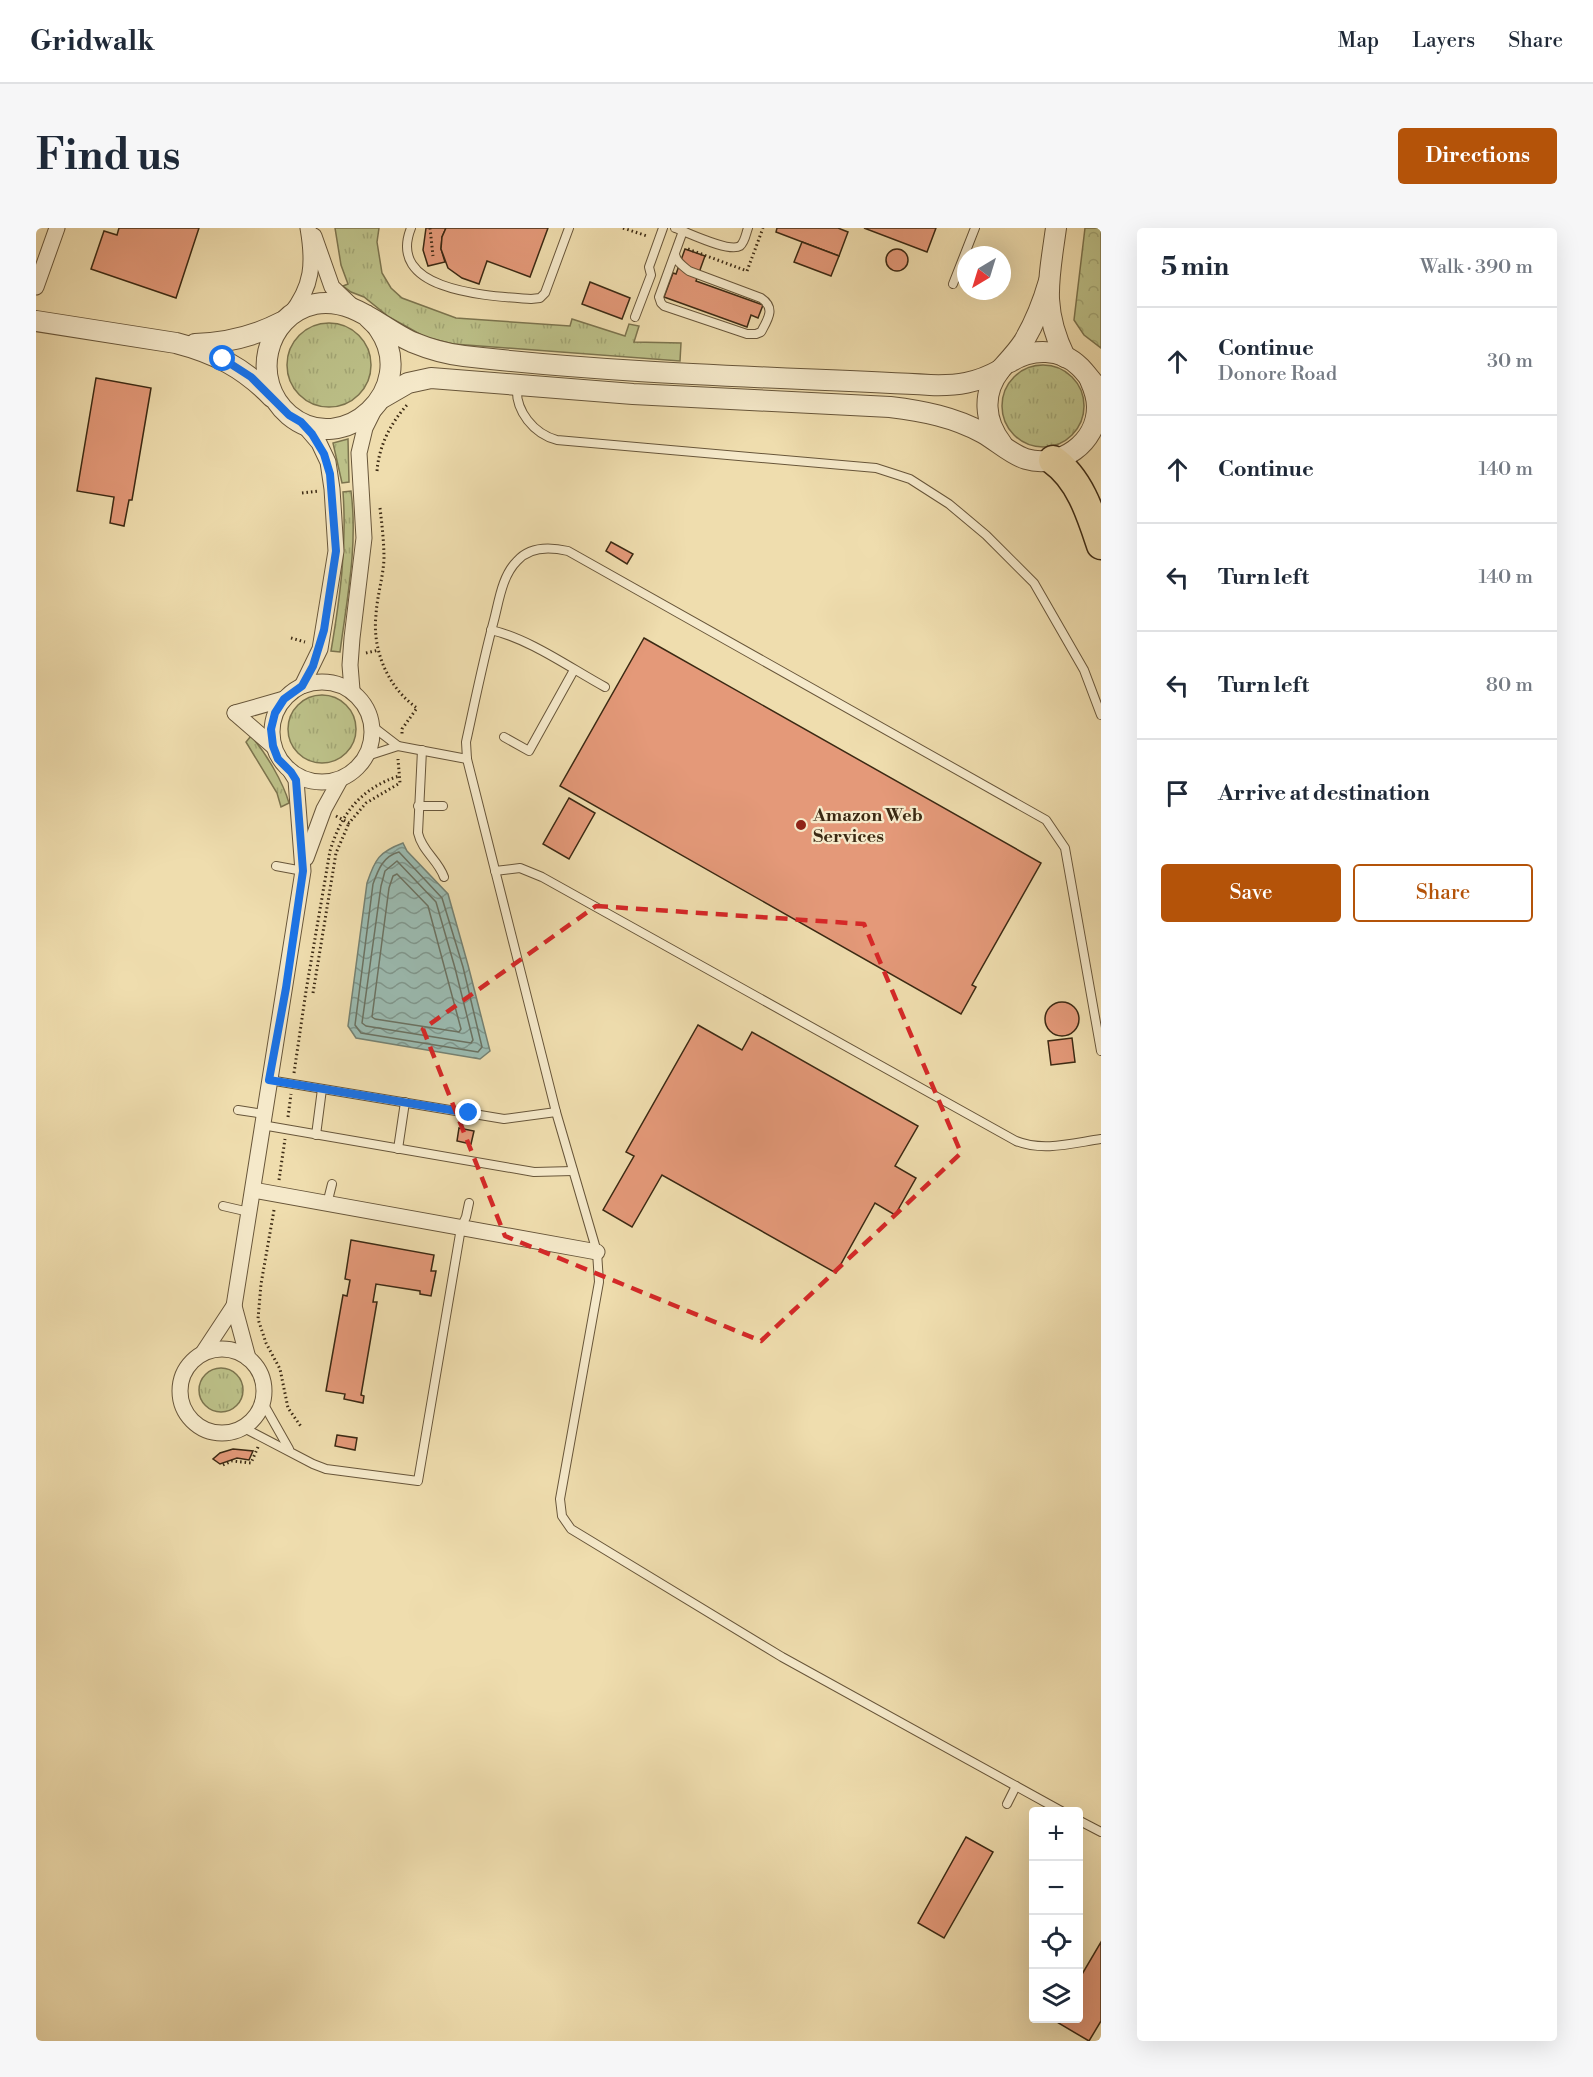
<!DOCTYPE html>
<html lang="en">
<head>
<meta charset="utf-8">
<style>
	:root { --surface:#fff; --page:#f6f6f7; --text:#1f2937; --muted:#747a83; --line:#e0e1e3; --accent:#b45309 }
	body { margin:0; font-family:"Libre Bodoni",serif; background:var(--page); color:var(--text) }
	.controls { position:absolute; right:18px; bottom:18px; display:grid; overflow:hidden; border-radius:6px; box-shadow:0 6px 24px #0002 }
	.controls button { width:54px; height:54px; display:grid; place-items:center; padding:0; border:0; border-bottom:2px solid var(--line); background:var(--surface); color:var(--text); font:30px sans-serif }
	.compass { position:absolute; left:921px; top:18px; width:54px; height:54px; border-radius:50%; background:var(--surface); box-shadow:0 6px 24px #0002; rotate:218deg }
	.stop { position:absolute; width:18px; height:18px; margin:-14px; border:4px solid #1a73e8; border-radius:50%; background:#fff }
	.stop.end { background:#1a73e8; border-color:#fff; box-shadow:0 2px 6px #0008 }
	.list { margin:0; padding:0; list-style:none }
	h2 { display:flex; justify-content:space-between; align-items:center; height:78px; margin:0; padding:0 24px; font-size:26px }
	h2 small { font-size:20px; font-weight:400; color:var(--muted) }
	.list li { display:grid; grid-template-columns:39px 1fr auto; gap:18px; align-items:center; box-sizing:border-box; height:108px; padding:0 24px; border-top:2px solid var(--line) }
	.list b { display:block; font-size:22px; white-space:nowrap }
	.list p { margin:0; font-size:20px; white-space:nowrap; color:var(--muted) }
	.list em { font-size:20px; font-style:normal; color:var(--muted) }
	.actions { display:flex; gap:12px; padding:18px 24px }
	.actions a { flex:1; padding:14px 0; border:2px solid var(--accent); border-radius:6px; text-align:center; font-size:21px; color:var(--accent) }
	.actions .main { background:var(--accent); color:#fff }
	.icon { flex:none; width:33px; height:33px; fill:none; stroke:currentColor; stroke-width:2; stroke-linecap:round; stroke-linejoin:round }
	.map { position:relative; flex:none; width:1065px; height:1813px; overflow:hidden; border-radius:6px }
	header { display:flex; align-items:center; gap:36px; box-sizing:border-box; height:84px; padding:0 30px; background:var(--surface); border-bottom:2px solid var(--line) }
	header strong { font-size:28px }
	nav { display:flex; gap:33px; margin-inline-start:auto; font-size:21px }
	.intro { display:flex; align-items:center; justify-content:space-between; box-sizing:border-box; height:144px; padding:0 36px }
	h1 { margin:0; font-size:42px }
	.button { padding:15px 27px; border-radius:6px; background:var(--accent); color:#fff; font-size:21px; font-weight:700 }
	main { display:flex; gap:36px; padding:0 36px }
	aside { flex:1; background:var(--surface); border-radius:6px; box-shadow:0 6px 24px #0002 }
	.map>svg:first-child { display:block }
</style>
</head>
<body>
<header>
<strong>Gridwalk</strong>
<nav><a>Map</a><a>Layers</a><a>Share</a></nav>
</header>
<div class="intro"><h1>Find us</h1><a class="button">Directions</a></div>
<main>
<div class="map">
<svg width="1065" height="1813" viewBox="0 0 1065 1813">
	<defs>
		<pattern id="grass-tufts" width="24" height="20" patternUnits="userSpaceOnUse" patternTransform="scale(1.5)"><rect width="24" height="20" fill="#bcc088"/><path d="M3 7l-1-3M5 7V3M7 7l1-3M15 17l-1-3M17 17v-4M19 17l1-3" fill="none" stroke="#a2a574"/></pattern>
		<pattern id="forest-crowns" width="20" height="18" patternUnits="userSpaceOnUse" patternTransform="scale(1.5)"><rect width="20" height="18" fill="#bcc088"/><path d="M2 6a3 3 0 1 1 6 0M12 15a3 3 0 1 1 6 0" fill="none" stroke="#a2a574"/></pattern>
		<pattern id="water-waves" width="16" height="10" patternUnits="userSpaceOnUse" patternTransform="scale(1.5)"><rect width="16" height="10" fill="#9bbbb1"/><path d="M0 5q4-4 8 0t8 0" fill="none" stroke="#80988f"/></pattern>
	</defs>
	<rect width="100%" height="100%" fill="#efddae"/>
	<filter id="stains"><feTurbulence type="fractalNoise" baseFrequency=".00333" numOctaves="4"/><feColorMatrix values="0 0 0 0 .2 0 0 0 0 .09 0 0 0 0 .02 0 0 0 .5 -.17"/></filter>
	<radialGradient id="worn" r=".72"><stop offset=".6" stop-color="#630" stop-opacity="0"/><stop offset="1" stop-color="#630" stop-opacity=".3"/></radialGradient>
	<!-- grass -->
	<g fill="url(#grass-tufts)" stroke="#7c744e" stroke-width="1.5">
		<polygon points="299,0 343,0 341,14 346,45 355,60 366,70 420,90 534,98 536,91 589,108 593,96 603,98 598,114 645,115 644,133 417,116 389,109 373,100 353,89 328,69 315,64 307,58 312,56 305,37"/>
		<circle cx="293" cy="137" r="42"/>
		<circle cx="1007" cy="178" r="41"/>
		<polygon points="312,211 313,254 306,255 297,215"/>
		<path d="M 315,263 C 322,318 311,370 304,424 L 295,423 C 304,370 311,318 307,264 Z"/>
		<circle cx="286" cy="501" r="34"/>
		<path d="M 215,508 C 230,525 247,554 253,575 L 245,579 L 241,565 L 210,514 Z"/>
		<circle cx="185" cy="1162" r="22"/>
	</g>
	<!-- forest -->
	<polygon fill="url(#forest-crowns)" stroke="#7c744e" stroke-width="1.5" points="1049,0 1065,0 1065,120 1048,107 1038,92"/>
	<!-- water -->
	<path fill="url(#water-waves)" stroke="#758172" stroke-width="1.5" d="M 367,615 L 371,623 L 412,666 L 432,737 L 454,823 L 444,831 L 320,810 L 312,798 L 331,655 C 339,631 343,624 367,615 Z"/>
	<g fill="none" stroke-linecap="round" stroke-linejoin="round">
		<!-- shore -->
		<g stroke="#6b7262" stroke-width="1.5">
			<path d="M 363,624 L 406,670 L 427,739 L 446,819 L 442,824 L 325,805 L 319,797 L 337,656 C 342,642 347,628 363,624 Z"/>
			<polygon points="361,633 400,674 419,740 437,812 435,815 330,798 326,795 345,658 349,643"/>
			<polygon points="361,646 392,678 425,801 423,804 339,791 336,789 353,660 357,648"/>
		</g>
	</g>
	<!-- building -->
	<g fill="#e49979" stroke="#3b2913" stroke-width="1.5">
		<polygon points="83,0 163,0 140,70 55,41 68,3 81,7"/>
		<polygon points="390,0 410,0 406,9 405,21 409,34 392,38 387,22"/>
		<polygon points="410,0 512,0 494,49 451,33 443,56 426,50 412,40 405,21 406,9"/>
		<polygon points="741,0 802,0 812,4 803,28 740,4"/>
		<polygon points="828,0 900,0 891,24"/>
		<polygon points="766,14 803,28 795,48 758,34"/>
		<polygon points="649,21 669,28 660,53 727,77 722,90 715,87 711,99 628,69 637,45 640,46"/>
		<circle cx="861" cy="32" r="11"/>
		<polygon points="554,54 594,70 586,91 546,76"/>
		<polygon points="60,150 115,160 96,272 93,272 88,298 74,295 78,269 41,263"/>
		<polygon points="575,314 597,326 591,336 570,323"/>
		<polygon points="608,410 1005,635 936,757 940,759 925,786 524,558"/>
		<polygon points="533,570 559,585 533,631 507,616"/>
		<circle cx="1026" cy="791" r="17"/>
		<polygon points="662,797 706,822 716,804 882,898 859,938 880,950 859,987 839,975 800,1045 626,947 596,999 567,982 598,928 590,924"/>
		<polygon points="1036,810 1039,834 1015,837 1012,813"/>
		<polygon points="423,900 438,903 435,916 421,913"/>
		<polygon points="315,1012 398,1027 395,1043 400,1043 395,1068 384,1066 384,1063 340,1056 337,1074 341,1074 325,1167 328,1168 327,1175 308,1171 309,1166 290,1163 307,1067 311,1068 314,1052 309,1051"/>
		<polygon points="301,1207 321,1210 319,1222 299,1218"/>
		<polygon points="197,1221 217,1223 213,1232 201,1230 184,1236 177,1231 184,1225"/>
		<polygon points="930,1609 957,1624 908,1710 882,1695"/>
		<polygon points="1065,1714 1065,1793 1053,1813 1019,1793 1020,1790 1042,1790 1042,1753"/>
	</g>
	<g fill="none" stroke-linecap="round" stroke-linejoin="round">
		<defs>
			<g id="service">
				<path d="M 375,0 C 349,65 457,68 495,71 L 504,70 L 509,65 L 533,0"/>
				<path d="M 639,0 C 651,4 693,25 704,18 C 709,14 710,5 712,0"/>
				<path d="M 639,25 L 623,69 L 625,75 L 628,78 L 711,106 L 720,106 L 725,104 C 732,91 740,80 725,70 L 653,43 C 647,38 639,33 639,25 L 647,3"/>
				<polyline points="917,56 939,0"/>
				<polyline points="599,89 615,47 613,39 627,0"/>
				<path d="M 481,159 C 479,183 498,206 521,212 L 840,240 L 874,251 L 913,276 L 950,307 L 998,355 L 1048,442 L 1065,487"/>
				<path d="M 455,402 C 494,411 534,440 569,459"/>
				<polyline points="468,509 493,523 538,442"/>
				<polyline points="362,518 431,531"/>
				<path d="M 386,522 L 382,605 C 386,623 402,632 408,649"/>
				<polyline points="331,528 362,518 336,498"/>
				<polyline points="382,578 407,578"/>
				<polyline points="240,638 267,643"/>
				<path d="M 459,643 L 484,640 L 506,649 L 980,913 C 1007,924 1037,915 1065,911"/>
				<polyline points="233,852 468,891 520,884"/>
				<polyline points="202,882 228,886"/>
				<polyline points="226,897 498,944 537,943"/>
				<polyline points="280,907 286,861"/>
				<polyline points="362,921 369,874"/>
				<polyline points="291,976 296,956"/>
				<polyline points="187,978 213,984"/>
				<polyline points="227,1175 253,1221"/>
				<polyline points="208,1200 277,1236 290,1241 382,1253 425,1000 430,989 433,975"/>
				<polyline points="971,1576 980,1558"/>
				<path d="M 1027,1584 L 746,1429 L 535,1301 L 526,1288 L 524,1271 L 563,1054 L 561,1024 L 520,884 L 431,531 L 430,514 C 439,473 447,433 458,392 C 463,373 466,348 481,333 C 494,318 515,319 532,323 L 1010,592 L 1029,620 L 1065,823"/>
				<polyline points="1042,1592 1065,1604"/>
			</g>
			<g id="minor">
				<polyline points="278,8 296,59 318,80"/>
				<polyline points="0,59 21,0"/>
				<path d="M 254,87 C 277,58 278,35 272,0"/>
				<polyline points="265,194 283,215 292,234 296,261 300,323 284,421 266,458"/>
				<circle cx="286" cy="504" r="50"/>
				<polyline points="316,462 314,437 316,410 328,310 323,225 329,200 339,180"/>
				<polyline points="199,485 248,471"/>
				<polyline points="199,485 237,518"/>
				<polyline points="270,630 288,581 304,552"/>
				<polyline points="217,962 561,1024"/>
				<polyline points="198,1078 267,643 260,552 255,544"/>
				<circle cx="186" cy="1163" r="42"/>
				<polyline points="167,1125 198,1078 212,1130"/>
			</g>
			<g id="tertiary">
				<path d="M 1020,0 C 1013,51 1005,80 1029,129"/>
				<path d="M 330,87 C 334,92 340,96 343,101 C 384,160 307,232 253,187 C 214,154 228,87 279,76 C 317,69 345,100 376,114 C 393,121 410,126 428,128 C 583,146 739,149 894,157 C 921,158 941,155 964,142"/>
				<path d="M 0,93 L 140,115 C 179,125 208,140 236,169"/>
				<path d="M 159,116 C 190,115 219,108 246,94"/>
				<path d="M 974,134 C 996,120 1025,120 1044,139 C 1051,146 1056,154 1063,161"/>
				<path d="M 346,170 L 372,155 L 395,150 L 597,166 L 854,179 C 887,183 918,189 947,205 C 961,213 976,227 990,231 C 1024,241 1061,215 1061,179 C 1061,169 1058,161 1054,152"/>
				<path d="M 966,216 C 948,193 946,165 964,142 C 972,133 981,124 988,113 C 999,94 1007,74 1013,53"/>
			</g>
			<path id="motorway" d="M 1017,232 C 1044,251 1055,287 1065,317"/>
		</defs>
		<!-- service casing -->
		<use href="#service" stroke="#68563a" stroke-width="10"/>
		<!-- minor casing -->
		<use href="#minor" stroke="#68563a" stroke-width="17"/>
		<!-- tertiary casing -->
		<use href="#tertiary" stroke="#68563a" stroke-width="22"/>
		<!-- motorway casing -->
		<use href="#motorway" stroke="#3b2913" stroke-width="31"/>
		<!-- path -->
		<g stroke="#3b2913" stroke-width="3" stroke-dasharray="1.5 3" stroke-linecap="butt">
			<polyline points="394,0 397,28"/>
			<polyline points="587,0 611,8"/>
			<polyline points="652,21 711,43 727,0"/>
			<path d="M 341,243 C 343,218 354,196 371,177"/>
			<polyline points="266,265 283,263"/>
			<path d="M 344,280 C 346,297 348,314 348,331 C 347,350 341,368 340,387 C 336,422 352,460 381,480 L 366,501 L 366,507"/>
			<polyline points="255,410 269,414"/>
			<polyline points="330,425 343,422"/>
			<polyline points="300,588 313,595 330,575 364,555 362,531"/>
			<polyline points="277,765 300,625 313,595"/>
			<path d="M 258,845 L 270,763 L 294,623 C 305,586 325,560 363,548"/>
			<polyline points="252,889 255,866"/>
			<polyline points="243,952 249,911"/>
			<polyline points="238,982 225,1056 222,1091 230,1115 244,1141 252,1180 266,1200"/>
			<polyline points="187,1237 196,1233 215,1235 222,1219"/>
		</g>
		<!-- service -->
		<use href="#service" stroke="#f5e9ca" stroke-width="8"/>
		<!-- minor -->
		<use href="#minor" stroke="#f5e9ca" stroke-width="15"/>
		<!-- tertiary -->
		<use href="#tertiary" stroke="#f5e9ca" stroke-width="20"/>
		<!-- motorway -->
		<use href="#motorway" stroke="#efddae" stroke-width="28"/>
	</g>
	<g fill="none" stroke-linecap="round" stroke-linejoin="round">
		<!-- route -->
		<polyline stroke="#1a73e8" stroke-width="8" points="187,131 215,149 253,187 265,194 276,206 288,226 294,246 300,323 288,402 277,438 266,458 248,471 239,485 235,501 237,518 242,531 255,544 260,552 267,643 250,760 233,852 433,885"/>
	</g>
	<!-- marked area -->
	<path fill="none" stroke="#d62828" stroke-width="4.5" stroke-dasharray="12 8" stroke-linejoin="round" d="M 560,678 L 828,696 L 925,925 L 725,1113 L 469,1008 L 387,801 Z"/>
	<!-- markers -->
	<circle fill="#8f2418" stroke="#f5e9ca" stroke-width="2" cx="765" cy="597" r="6"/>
	<g text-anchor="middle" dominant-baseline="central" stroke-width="4.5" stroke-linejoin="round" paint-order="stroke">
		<!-- poi labels -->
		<g font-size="18" font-weight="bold" fill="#3b2913" stroke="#f5e9ca" text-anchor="start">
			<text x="777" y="587">Amazon Web<tspan x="777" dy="21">Services</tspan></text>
		</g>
	</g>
	<rect width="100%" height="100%" filter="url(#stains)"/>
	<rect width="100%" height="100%" fill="url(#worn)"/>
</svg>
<div class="controls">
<button>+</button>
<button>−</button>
<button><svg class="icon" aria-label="locate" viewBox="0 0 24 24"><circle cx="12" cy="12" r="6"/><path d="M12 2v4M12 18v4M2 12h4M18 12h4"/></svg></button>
<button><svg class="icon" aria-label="layers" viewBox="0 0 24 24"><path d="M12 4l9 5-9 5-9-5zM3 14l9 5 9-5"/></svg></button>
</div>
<svg class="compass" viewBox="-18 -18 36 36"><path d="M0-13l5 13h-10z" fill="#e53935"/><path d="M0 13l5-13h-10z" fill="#747a83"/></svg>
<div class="stop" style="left:187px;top:131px"></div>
<div class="stop end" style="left:433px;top:885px"></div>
</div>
<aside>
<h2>5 min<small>Walk · 390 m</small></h2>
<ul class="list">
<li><svg class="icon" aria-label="ahead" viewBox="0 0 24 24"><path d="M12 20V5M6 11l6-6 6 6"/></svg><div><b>Continue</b><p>Donore Road</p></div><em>30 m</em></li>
<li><svg class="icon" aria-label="ahead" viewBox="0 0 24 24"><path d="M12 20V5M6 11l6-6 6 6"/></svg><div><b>Continue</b></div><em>140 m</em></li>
<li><svg class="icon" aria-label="left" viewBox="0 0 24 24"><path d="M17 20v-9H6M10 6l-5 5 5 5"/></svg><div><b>Turn left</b></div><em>140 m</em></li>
<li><svg class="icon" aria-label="left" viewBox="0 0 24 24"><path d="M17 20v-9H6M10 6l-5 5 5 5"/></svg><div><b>Turn left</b></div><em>80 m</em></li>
<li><svg class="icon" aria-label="arrive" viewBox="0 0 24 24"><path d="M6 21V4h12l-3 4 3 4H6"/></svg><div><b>Arrive at destination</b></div></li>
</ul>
<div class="actions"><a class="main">Save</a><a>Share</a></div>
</aside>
</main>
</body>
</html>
